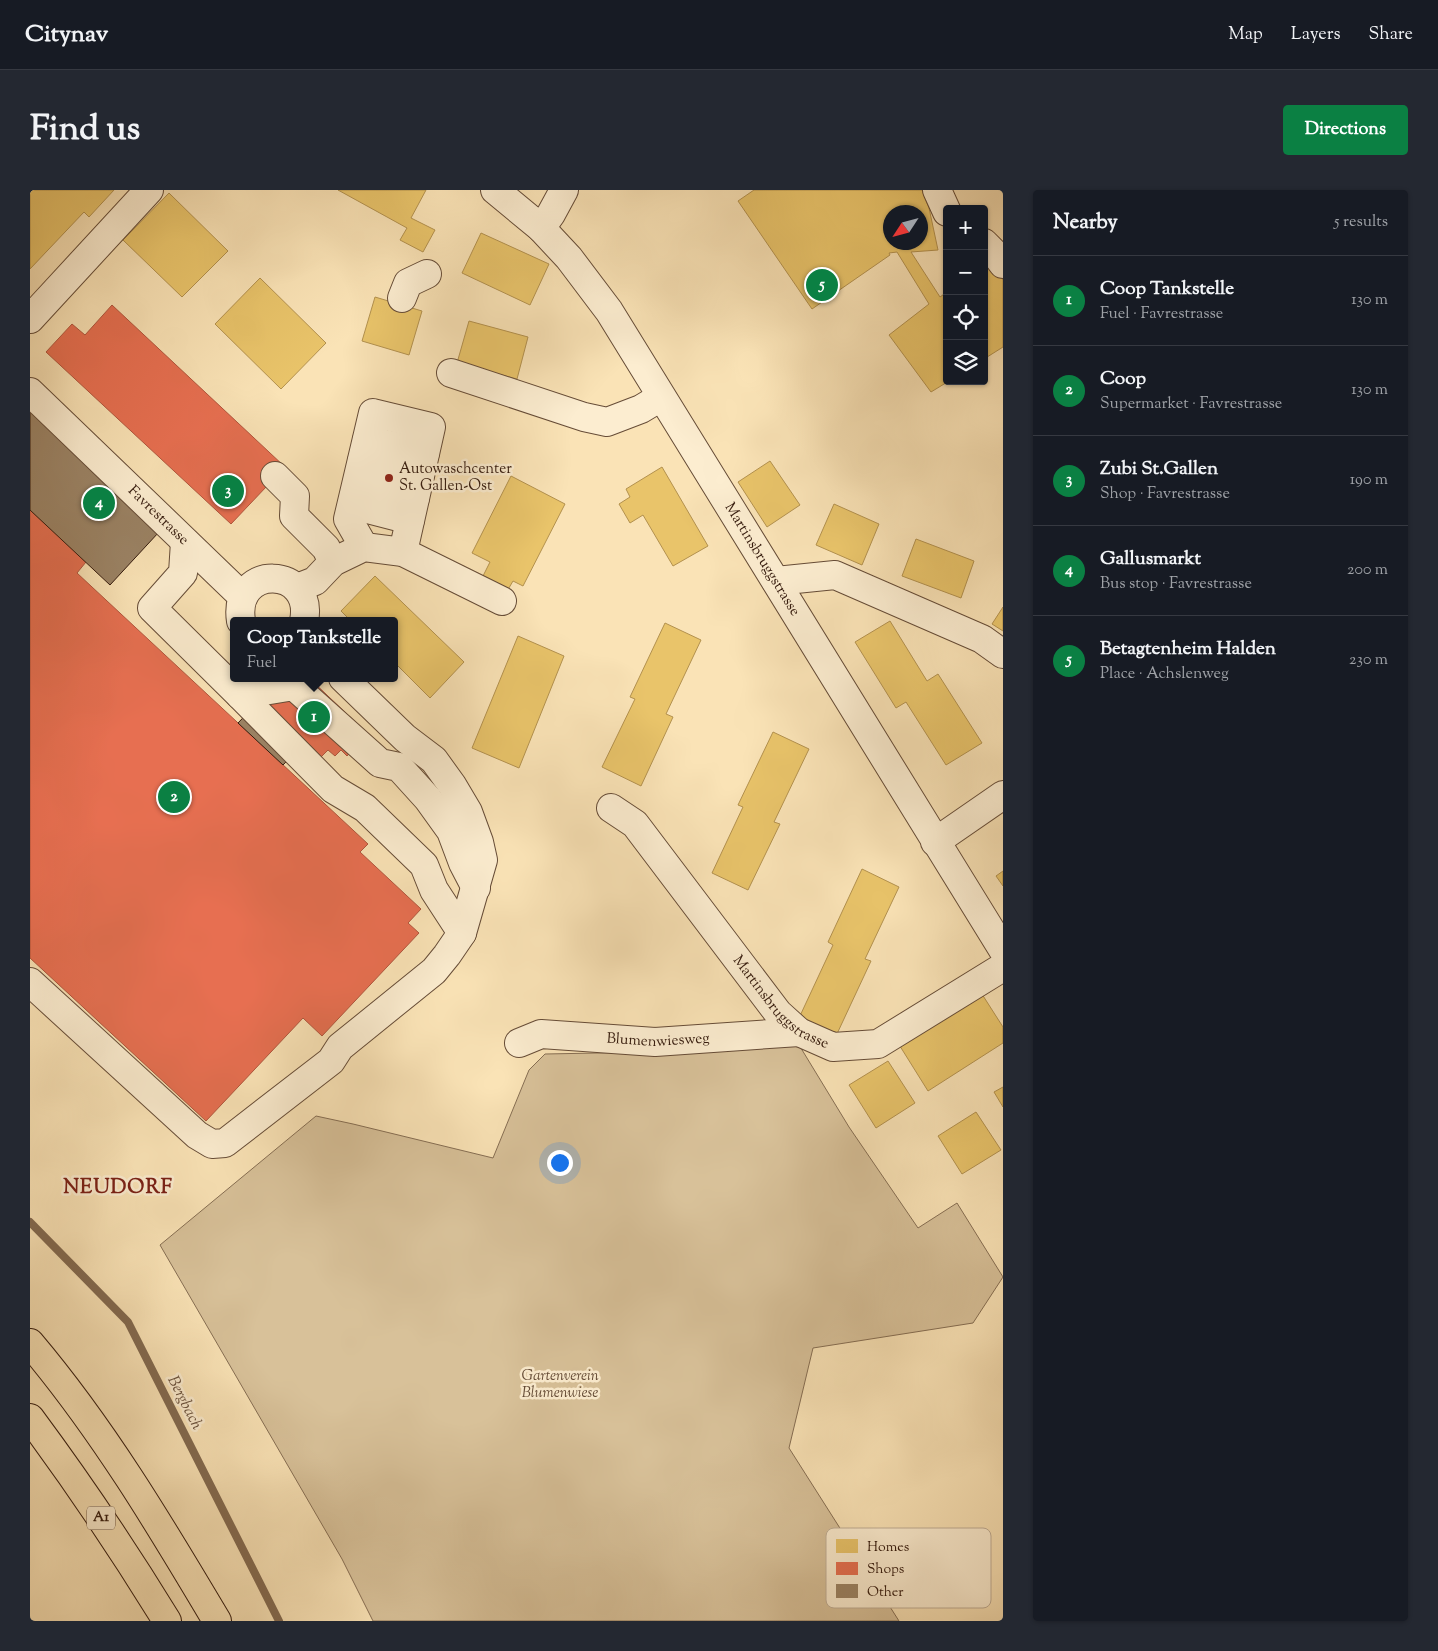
<!DOCTYPE html>
<html lang="en">
<head>
<meta charset="utf-8">
<style>
	:root { --surface:#171b24; --page:#242831; --text:#f1f3f6; --muted:#9ea1a6; --line:#363941; --accent:#0b8043 }
	body { margin:0; font-family:"Sorts Mill Goudy",serif; background:var(--page); color:var(--text) }
	.controls { position:absolute; right:15px; top:15px; display:grid; overflow:hidden; border-radius:5px; box-shadow:0 1px 4px #0004 }
	.controls button { width:45px; height:45px; display:grid; place-items:center; padding:0; border:0; border-bottom:1px solid var(--line); background:var(--surface); color:var(--text); font:25px sans-serif }
	.compass { position:absolute; left:853px; top:15px; width:45px; height:45px; border-radius:50%; background:var(--surface); box-shadow:0 1px 4px #0004; rotate:234deg }
	.you { position:absolute; left:529px; top:972px; width:18px; height:18px; margin:-12px; border:4px solid #fff; border-radius:50%; background:#1a73e8; box-shadow:0 0 0 8px #1a73e833 }
	.badge { display:grid; place-items:center; width:32px; height:32px; border-radius:50%; background:var(--accent); color:#fff; font-size:16px; font-weight:700 }
	.pin { position:absolute; translate:-50% -50%; border:2px solid #fff; box-shadow:0 1px 5px #0006 }
	.popup { position:absolute; left:200px; top:427px; width:168px; height:65px; box-sizing:border-box; display:grid; place-content:center; border-radius:5px; background:var(--surface); filter:drop-shadow(0 1px 4px #0005); font-size:16px; white-space:nowrap; color:var(--muted) }
	.popup b { font-size:19px; color:var(--text) }
	.popup::after { content:''; position:absolute; left:50%; top:100%; margin-left:-10px; border:10px solid transparent; border-top-color:var(--surface) }
	.list { margin:0; padding:0; list-style:none }
	h2 { display:flex; justify-content:space-between; align-items:center; height:65px; margin:0; padding:0 20px; font-size:21px }
	h2 small { font-size:16px; font-weight:400; color:var(--muted) }
	.list li { display:grid; grid-template-columns:32px 1fr auto; gap:15px; align-items:center; box-sizing:border-box; height:90px; padding:0 20px; border-top:1px solid var(--line) }
	.list b { display:block; font-size:19px; white-space:nowrap }
	.list p { margin:0; font-size:16px; white-space:nowrap; color:var(--muted) }
	.list em { font-size:16px; font-style:normal; color:var(--muted) }
	.icon { flex:none; width:28px; height:28px; fill:none; stroke:currentColor; stroke-width:2; stroke-linecap:round; stroke-linejoin:round }
	.map { position:relative; flex:none; width:973px; height:1431px; overflow:hidden; border-radius:5px }
	header { display:flex; align-items:center; gap:30px; box-sizing:border-box; height:70px; padding:0 25px; background:var(--surface); border-bottom:1px solid var(--line) }
	header strong { font-size:24px }
	nav { display:flex; gap:28px; margin-inline-start:auto; font-size:18px }
	.intro { display:flex; align-items:center; justify-content:space-between; box-sizing:border-box; height:120px; padding:0 30px }
	h1 { margin:0; font-size:35px }
	.button { padding:12px 22px; border-radius:5px; background:var(--accent); color:#fff; font-size:18px; font-weight:700 }
	main { display:flex; gap:30px; padding:0 30px }
	aside { flex:1; background:var(--surface); border-radius:5px; box-shadow:0 1px 4px #0004 }
	.map>svg:first-child { display:block }
</style>
</head>
<body>
<header>
<strong>Citynav</strong>
<nav><a>Map</a><a>Layers</a><a>Share</a></nav>
</header>
<div class="intro"><h1>Find us</h1><a class="button">Directions</a></div>
<main>
<div class="map">
<svg width="973" height="1431" viewBox="0 0 973 1431">
	<rect width="100%" height="100%" fill="#fae3b6"/>
	<filter id="stains"><feTurbulence type="fractalNoise" baseFrequency=".004" numOctaves="4"/><feColorMatrix values="0 0 0 0 .2 0 0 0 0 .09 0 0 0 0 .02 0 0 0 .5 -.17"/></filter>
	<radialGradient id="worn" r=".72"><stop offset=".6" stop-color="#630" stop-opacity="0"/><stop offset="1" stop-color="#630" stop-opacity=".3"/></radialGradient>
	<!-- green -->
	<polygon fill="#d8c199" stroke="#866e53" points="766,850 819,937 888,1038 927,1013 973,1087 943,1133 783,1158 759,1258 869,1431 343,1431 312,1369 130,1055 286,926 323,934 463,968 499,880 515,864 620,862"/>
	<!-- homes -->
	<g fill="#e9c46a" stroke="#b3914e" fill-rule="evenodd">
		<polygon points="0,0 84,0 59,27 54,22 0,79"/>
		<polygon points="308,0 396,0 381,28 405,40 393,62 370,50 377,38"/>
		<path d="M 724,0 L 892,0 L 899,18 L 908,60 L 881,62 L 910,107 L 917,102 L 917,191 L 919,191 L 901,202 L 859,145 L 899,114 L 867,62 L 859,63 L 860,65 L 782,119 L 708,11 ZM 861,22 L 891,22 L 891,52 L 861,52 Z"/>
		<polygon points="139,3 198,61 152,107 93,50"/>
		<polygon points="451,43 519,74 500,115 432,83"/>
		<polygon points="962,72 973,90 973,157 954,169 954,77"/>
		<polygon points="230,88 296,153 251,199 185,134"/>
		<polygon points="345,107 392,121 379,165 332,151"/>
		<polygon points="439,131 498,147 487,189 427,173"/>
		<polygon points="740,271 770,315 737,337 708,292"/>
		<polygon points="632,277 678,356 643,376 613,325 600,333 589,314 600,307 596,299"/>
		<polygon points="481,286 535,314 493,396 483,391 476,403 451,390 460,372 442,363"/>
		<polygon points="804,314 849,334 832,375 786,355"/>
		<polygon points="886,349 944,371 931,408 872,386"/>
		<polygon points="345,386 434,472 400,508 364,472 364,431 321,431 311,421"/>
		<polygon points="973,417 973,441 962,434"/>
		<polygon points="860,431 897,491 908,484 952,553 916,575 876,512 866,518 825,452"/>
		<polygon points="635,433 671,450 636,524 643,527 611,596 572,577 605,509 600,507"/>
		<polygon points="488,446 534,466 489,578 442,558"/>
		<polygon points="743,542 779,559 744,632 750,634 718,700 682,683 713,617 708,615"/>
		<polygon points="832,679 869,697 835,769 841,771 806,846 769,828 803,755 798,752"/>
		<polygon points="973,681 973,696 966,686"/>
		<polygon points="950,801 973,837 973,853 898,901 868,853"/>
		<polygon points="858,871 885,913 846,938 819,895"/>
		<polygon points="973,897 973,917 964,902"/>
		<polygon points="946,922 971,960 932,984 908,946"/>
	</g>
	<!-- shops -->
	<g fill="#e76f51" stroke="#b1563d">
		<polygon points="82,115 255,277 201,334 16,162 42,134 55,145"/>
		<polygon points="0,320 56,372 47,383 338,654 330,662 391,719 378,733 389,743 292,846 273,828 176,931 0,768"/>
		<polygon points="219,488 279,488 338,544 317,566 311,560 305,566 298,560 291,567 213,494"/>
	</g>
	<g fill="none" stroke-linecap="round" stroke-linejoin="round">
		<!-- stream -->
		<polyline stroke="#836a50" stroke-width="8" points="0,1032 98,1132 249,1431"/>
	</g>
	<!-- building -->
	<g fill="#9b8365" stroke="#341a0d">
		<polygon points="0,221 129,342 80,395 0,320"/>
		<polygon points="230,510 275,552 253,575 208,533"/>
	</g>
	<g fill="none" stroke-linecap="round" stroke-linejoin="round">
		<defs>
			<g id="minor">
				<path id="s1" d="M 465,0 L 511,38 L 539,68 L 579,121 L 973,760"/>
				<polyline points="907,0 917,22"/>
				<polyline points="511,38 521,24 534,0"/>
				<polyline points="954,53 967,66 973,74"/>
				<polyline points="372,108 378,93 397,84"/>
				<polyline points="0,129 119,0"/>
				<polyline points="421,183 554,227 577,232 611,219 631,207"/>
				<path id="s2" d="M 0,202 L 213,407"/>
				<polyline points="337,250 395,263"/>
				<polyline points="332,271 390,284"/>
				<polyline points="245,286 265,306 264,326 296,358 303,372"/>
				<polyline points="327,294 385,308"/>
				<polyline points="322,315 380,330"/>
				<polyline points="155,352 153,383 122,418 210,505 303,599 335,618 394,675 404,700 432,743"/>
				<polyline points="334,357 318,329 343,223 401,237 373,362"/>
				<polyline points="746,391 805,385 952,449 973,464"/>
				<polyline points="267,398 285,391 303,372 334,357 373,362 472,411"/>
				<path d="M 211,431 C 202,373 285,376 274,431"/>
				<polyline points="210,505 264,496 350,573 369,577 398,609 421,641 433,673 446,698"/>
				<path id="s3" d="M 581,618 L 605,634 L 748,823 L 769,842 L 803,857 L 848,854 L 973,777"/>
				<polyline points="905,652 973,605"/>
				<polyline points="0,792 167,945 182,954 195,953 301,871 310,857 404,781 417,765 432,743 453,670 449,652 438,622 422,595 404,570 375,548 313,488"/>
				<path id="s4" d="M 489,853 L 511,844 L 625,852 L 769,842"/>
			</g>
			<g id="highway">
				<path d="M 0,1153 C 72,1238 130,1335 187,1431"/>
				<path d="M 0,1228 C 49,1294 94,1361 137,1431"/>
			</g>
		</defs>
		<!-- minor casing -->
		<use href="#minor" stroke="#664c37" stroke-width="30"/>
		<!-- highway casing -->
		<use href="#highway" stroke="#341a0d" stroke-width="30"/>
		<!-- minor -->
		<use href="#minor" stroke="#fcedd0" stroke-width="28"/>
		<!-- highway -->
		<use href="#highway" stroke="#fae3b6" stroke-width="28"/>
	</g>
	<!-- markers -->
	<circle fill="#8f2418" stroke="#fcedd0" stroke-width="2" cx="359" cy="288" r="5"/>
	<g text-anchor="middle" dominant-baseline="central" stroke-width="5" stroke-linejoin="round" paint-order="stroke">
		<!-- shield labels -->
		<rect fill="#fcedd0" stroke="#705948" stroke-width="1" x="57" y="1316.5" width="28" height="23" rx="4"/>
		<g font-size="14" font-weight="bold" fill="#341a0d">
			<text x="71" y="1328">A1</text>
		</g>
		<!-- poi labels -->
		<g font-size="15" fill="#341a0d" stroke="#fcedd0" text-anchor="start">
			<text x="369" y="279">Autowaschcenter<tspan x="369" dy="17">St. Gallen-Ost</tspan></text>
		</g>
		<!-- street labels -->
		<g font-size="15" fill="#341a0d" stroke="#fcedd0">
			<text stroke="none"><textPath href="#s2" startOffset="178">Favrestrasse</textPath></text>
			<text stroke="none"><textPath href="#s1" startOffset="459">Martinsbruggstrasse</textPath></text>
			<text stroke="none"><textPath href="#s3" startOffset="261">Martinsbruggstrasse</textPath></text>
			<text stroke="none"><textPath href="#s4" startOffset="141">Blumenwiesweg</textPath></text>
		</g>
		<!-- park labels -->
		<g font-size="15" font-style="italic" fill="#654c37" stroke="#fcedd0">
			<text x="530" y="1186">Gartenverein<tspan x="530" dy="17">Blumenwiese</tspan></text>
		</g>
		<!-- water labels -->
		<g font-size="16" font-style="italic" fill="#684f3a" stroke="#fcedd0">
			<text transform="translate(154 1213) rotate(63)">Bergbach</text>
		</g>
		<!-- district labels -->
		<g font-size="20" font-weight="bold" letter-spacing="1" fill="#7a1f14" stroke="#fcedd0">
			<text x="88" y="998">NEUDORF</text>
		</g>
	</g>
	<!-- legend -->
	<rect x="796" y="1338" width="165" height="80" rx="8" fill="#fcedd0" stroke="#c0ae96" stroke-width="1"/>
	<rect x="806" y="1349" width="22" height="14" fill="#e9c46a"/>
	<rect x="806" y="1372" width="22" height="13" fill="#e76f51"/>
	<rect x="806" y="1394" width="22" height="14" fill="#9b8365"/>
	<g font-size="14" fill="#341a0d">
		<text x="837" y="1361">Homes</text>
		<text x="837" y="1383">Shops</text>
		<text x="837" y="1406">Other</text>
	</g>
	<rect width="100%" height="100%" filter="url(#stains)"/>
	<rect width="100%" height="100%" fill="url(#worn)"/>
</svg>
<div class="controls">
<button>+</button>
<button>−</button>
<button><svg class="icon" aria-label="locate" viewBox="0 0 24 24"><circle cx="12" cy="12" r="6"/><path d="M12 2v4M12 18v4M2 12h4M18 12h4"/></svg></button>
<button><svg class="icon" aria-label="layers" viewBox="0 0 24 24"><path d="M12 4l9 5-9 5-9-5zM3 14l9 5 9-5"/></svg></button>
</div>
<svg class="compass" viewBox="-18 -18 36 36"><path d="M0-13l5 13h-10z" fill="#e53935"/><path d="M0 13l5-13h-10z" fill="#9ea1a6"/></svg>
<div class="you"></div>
<div class="pin badge" style="left:284px;top:527px">1</div>
<div class="popup"><b>Coop Tankstelle</b>Fuel</div>
<div class="pin badge" style="left:144px;top:607px">2</div>
<div class="pin badge" style="left:198px;top:301px">3</div>
<div class="pin badge" style="left:69px;top:313px">4</div>
<div class="pin badge" style="left:792px;top:95px">5</div>
</div>
<aside>
<h2>Nearby<small>5 results</small></h2>
<ul class="list">
<li><span class="badge">1</span><div><b>Coop Tankstelle</b><p>Fuel · Favrestrasse</p></div><em>130 m</em></li>
<li><span class="badge">2</span><div><b>Coop</b><p>Supermarket · Favrestrasse</p></div><em>130 m</em></li>
<li><span class="badge">3</span><div><b>Zubi St.Gallen</b><p>Shop · Favrestrasse</p></div><em>190 m</em></li>
<li><span class="badge">4</span><div><b>Gallusmarkt</b><p>Bus stop · Favrestrasse</p></div><em>200 m</em></li>
<li><span class="badge">5</span><div><b>Betagtenheim Halden</b><p>Place · Achslenweg</p></div><em>230 m</em></li>
</ul>
</aside>
</main>
</body>
</html>
